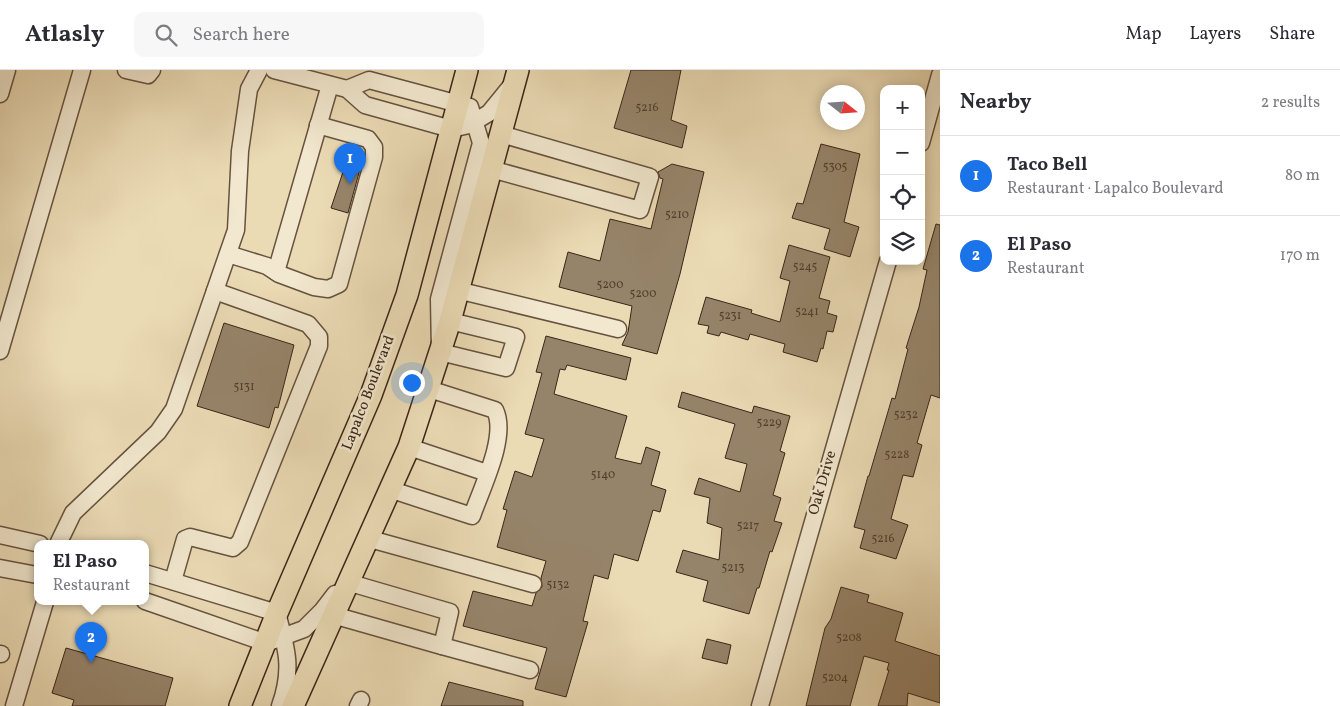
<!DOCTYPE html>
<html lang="en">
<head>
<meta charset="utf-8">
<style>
	:root { --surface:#fff; --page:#f7f7f7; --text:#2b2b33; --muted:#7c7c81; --line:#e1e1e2; --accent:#1a73e8 }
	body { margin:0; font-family:Vollkorn,serif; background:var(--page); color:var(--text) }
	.controls { position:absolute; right:15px; top:15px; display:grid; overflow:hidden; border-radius:10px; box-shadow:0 2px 12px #0003 }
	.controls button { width:45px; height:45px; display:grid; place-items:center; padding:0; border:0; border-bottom:1px solid var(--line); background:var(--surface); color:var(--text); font:25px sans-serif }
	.compass { position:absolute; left:820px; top:15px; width:45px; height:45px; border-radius:50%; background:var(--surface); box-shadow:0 2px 12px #0003; rotate:107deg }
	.you { position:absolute; left:411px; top:312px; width:18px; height:18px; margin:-12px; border:4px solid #fff; border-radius:50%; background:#1a73e8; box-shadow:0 0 0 8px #1a73e833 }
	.badge { display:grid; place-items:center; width:32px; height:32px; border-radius:50%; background:var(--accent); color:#fff; font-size:16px; font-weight:700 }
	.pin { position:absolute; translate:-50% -41px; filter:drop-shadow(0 1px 2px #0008) }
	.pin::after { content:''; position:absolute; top:26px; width:18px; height:15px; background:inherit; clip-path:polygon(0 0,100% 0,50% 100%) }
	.popup { position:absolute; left:34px; top:470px; width:115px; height:65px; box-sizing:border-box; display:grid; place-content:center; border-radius:10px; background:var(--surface); filter:drop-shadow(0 1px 4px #0005); font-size:16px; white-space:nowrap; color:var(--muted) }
	.popup b { font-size:19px; color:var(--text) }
	.popup::after { content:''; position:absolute; left:50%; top:100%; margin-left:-10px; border:10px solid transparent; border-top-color:var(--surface) }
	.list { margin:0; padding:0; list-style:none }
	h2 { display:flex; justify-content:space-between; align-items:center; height:65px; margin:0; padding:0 20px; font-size:21px }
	h2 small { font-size:16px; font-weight:400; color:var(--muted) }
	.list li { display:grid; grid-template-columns:32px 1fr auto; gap:15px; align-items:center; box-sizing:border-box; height:80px; padding:0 20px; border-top:1px solid var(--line) }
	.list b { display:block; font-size:19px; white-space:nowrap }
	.list p { margin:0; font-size:16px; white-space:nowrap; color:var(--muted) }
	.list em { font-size:16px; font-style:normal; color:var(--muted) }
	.icon { flex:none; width:28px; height:28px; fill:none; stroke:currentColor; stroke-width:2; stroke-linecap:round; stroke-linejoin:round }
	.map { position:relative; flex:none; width:940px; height:636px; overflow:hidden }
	header { display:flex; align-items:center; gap:30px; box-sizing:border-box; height:70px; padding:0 25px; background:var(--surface); border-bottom:1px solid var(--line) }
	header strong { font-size:24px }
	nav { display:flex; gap:28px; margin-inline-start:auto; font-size:18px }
	.search { width:350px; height:45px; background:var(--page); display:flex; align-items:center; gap:12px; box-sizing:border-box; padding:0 18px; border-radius:10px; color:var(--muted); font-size:19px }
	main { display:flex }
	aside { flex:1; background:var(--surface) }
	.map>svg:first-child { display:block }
</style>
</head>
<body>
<header>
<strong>Atlasly</strong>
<div class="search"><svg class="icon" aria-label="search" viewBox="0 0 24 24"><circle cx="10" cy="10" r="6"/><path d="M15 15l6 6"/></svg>Search here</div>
<nav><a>Map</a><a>Layers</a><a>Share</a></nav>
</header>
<main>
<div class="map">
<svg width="940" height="636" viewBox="0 0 940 636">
	<rect width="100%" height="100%" fill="#ebdbb5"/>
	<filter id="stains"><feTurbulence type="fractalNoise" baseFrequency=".004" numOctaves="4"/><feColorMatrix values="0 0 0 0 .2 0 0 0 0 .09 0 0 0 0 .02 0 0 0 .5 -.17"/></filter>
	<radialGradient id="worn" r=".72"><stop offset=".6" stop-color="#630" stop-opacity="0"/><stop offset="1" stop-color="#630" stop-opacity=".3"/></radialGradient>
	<!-- building -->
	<g fill="#96846a" stroke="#392518">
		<polygon points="631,0 681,0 671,50 687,56 682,78 614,58"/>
		<polygon points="821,74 860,84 844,152 859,157 850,187 824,179 830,159 792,148 797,133 803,134"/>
		<polygon points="349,84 363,88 348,143 331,138"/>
		<polygon points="672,94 704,102 680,204 657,284 622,275 628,262 632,236 559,217 568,182 600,191 610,149 651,159 663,109 660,108 658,102"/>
		<polygon points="936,154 940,155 940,328 931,325 917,373 922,375 913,407 903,405 891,449 908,455 896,489 860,478 865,460 854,457 868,406 869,406 892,328 895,329 908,279 906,278 919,237 927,200 923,199"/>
		<polygon points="789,175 830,187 819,228 830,231 827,243 837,246 833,262 827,261 823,279 821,278 817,292 783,282 785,274 750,264 748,270 721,262 719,266 707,263 709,256 698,254 706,227 752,240 751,243 780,252 790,211 780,208"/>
		<polygon points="224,253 294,275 278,338 275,337 269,358 197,336"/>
		<polygon points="546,266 631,288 626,310 567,295 565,300 560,299 554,324 627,346 615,388 641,394 646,377 660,382 651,415 666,420 660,442 653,440 638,491 614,484 608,509 594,505 583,551 588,552 566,627 535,619 547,578 463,556 473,521 532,536 536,523 542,517 541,508 546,491 497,477 507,440 503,439 515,401 532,407 544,369 525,364 542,303 536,302"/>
		<polygon points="682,322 752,343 754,336 790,346 780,381 785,383 773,425 781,428 774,451 782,453 772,482 770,481 759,518 757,518 749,544 703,531 708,511 676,502 683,480 719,490 722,458 707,453 710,428 694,424 699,408 740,422 747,394 725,388 735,354 678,337"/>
		<polygon points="841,517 869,525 867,532 903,543 895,571 940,586 940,633 908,623 907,636 878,636 889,600 887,600 889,593 864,586 850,636 806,636 825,558 831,549"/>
		<polygon points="707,569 731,575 727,594 702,588"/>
		<polygon points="66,578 173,608 165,636 72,636 74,630 52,623"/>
		<polygon points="449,612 523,631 523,636 441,636"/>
	</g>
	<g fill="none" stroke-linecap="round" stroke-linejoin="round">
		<defs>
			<g id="minor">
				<polyline points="126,0 148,5 152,0"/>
				<polyline points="274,0 347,19 365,35 451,59 469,55 489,43 511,16"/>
				<polyline points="347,19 369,10 470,37 481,73 439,229 440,282 506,298 516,267 450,251"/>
				<polyline points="0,24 7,0"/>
				<polyline points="921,73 940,5"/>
				<polyline points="491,99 640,140 650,107 501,64"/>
				<polyline points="228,184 267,196 279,204 314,217 328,219 339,214 374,87 374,77 368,69 318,55"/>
				<polyline points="276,202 330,15"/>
				<polyline points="457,220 618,259"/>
				<polyline points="0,281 82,0"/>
				<polyline points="409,377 487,403"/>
				<path d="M 392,420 L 472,446 C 481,419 508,367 495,340 L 429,319"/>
				<polyline points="0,465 40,474"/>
				<polyline points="370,469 533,514"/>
				<polyline points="58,474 73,443 158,362 174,339 236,160 240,81 249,19 259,0"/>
				<polyline points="0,498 37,505"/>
				<path d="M 145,503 L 277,543 C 287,579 293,600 280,636"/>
				<polyline points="173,511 185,469 190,467 233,478 240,472 319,276 319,267 308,254 215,221"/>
				<polyline points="145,531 266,573 304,559 322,541 335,524"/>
				<polyline points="333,545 442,576 450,542 347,512"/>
				<polyline points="442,576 530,600"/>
				<polyline points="0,584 1,584"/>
				<polyline points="14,636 45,532"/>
				<polyline points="358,636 361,630"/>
				<polyline points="760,636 888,191"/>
			</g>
			<g id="major">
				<polyline points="240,636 277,543 371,325 407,225 467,0"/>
				<polyline points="293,636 409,377 450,251 518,0"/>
			</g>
		</defs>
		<!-- minor casing -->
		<use href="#minor" stroke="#66523f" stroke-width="19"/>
		<!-- major casing -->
		<use href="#major" stroke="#392518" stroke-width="24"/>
		<!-- minor -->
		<use href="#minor" stroke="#f2e8cf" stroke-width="16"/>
		<!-- major -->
		<use href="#major" stroke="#ebdbb5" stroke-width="21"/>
	</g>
	<g text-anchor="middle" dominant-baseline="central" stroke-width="5" stroke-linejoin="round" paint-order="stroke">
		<!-- number labels -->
		<g font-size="12" fill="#503d2c">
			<text x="647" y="38">5216</text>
			<text x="835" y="97">5305</text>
			<text x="677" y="145">5210</text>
			<text x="805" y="197">5245</text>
			<text x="610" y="215">5200</text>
			<text x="643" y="224">5200</text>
			<text x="807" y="242">5241</text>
			<text x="730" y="246">5231</text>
			<text x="244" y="317">5131</text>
			<text x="906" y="345">5232</text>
			<text x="769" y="353">5229</text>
			<text x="897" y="385">5228</text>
			<text x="603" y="405">5140</text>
			<text x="748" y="456">5217</text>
			<text x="883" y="469">5216</text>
			<text x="733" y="498">5213</text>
			<text x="558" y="515">5132</text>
			<text x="849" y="568">5208</text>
			<text x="835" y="608">5204</text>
		</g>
		<!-- street labels -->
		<g font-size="15" fill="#392518" stroke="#f2e8cf">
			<text transform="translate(369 323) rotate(-69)">Lapalco Boulevard</text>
			<text transform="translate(823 413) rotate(-74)">Oak Drive</text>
		</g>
	</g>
	<rect width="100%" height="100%" filter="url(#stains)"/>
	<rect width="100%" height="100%" fill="url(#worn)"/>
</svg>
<div class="controls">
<button>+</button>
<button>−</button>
<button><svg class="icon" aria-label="locate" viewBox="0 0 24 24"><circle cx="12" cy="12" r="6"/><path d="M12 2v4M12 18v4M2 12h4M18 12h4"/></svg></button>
<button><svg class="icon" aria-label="layers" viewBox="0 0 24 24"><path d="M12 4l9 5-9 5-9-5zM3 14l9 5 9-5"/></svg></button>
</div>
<svg class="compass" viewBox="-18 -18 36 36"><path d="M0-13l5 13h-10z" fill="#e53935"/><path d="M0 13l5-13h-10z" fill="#7c7c81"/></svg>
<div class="you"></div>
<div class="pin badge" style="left:350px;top:114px">1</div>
<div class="pin badge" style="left:91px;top:593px">2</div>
<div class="popup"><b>El Paso</b>Restaurant</div>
</div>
<aside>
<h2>Nearby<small>2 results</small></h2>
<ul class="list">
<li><span class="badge">1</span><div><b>Taco Bell</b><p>Restaurant · Lapalco Boulevard</p></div><em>80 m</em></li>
<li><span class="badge">2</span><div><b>El Paso</b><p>Restaurant</p></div><em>170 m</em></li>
</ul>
</aside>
</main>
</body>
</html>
